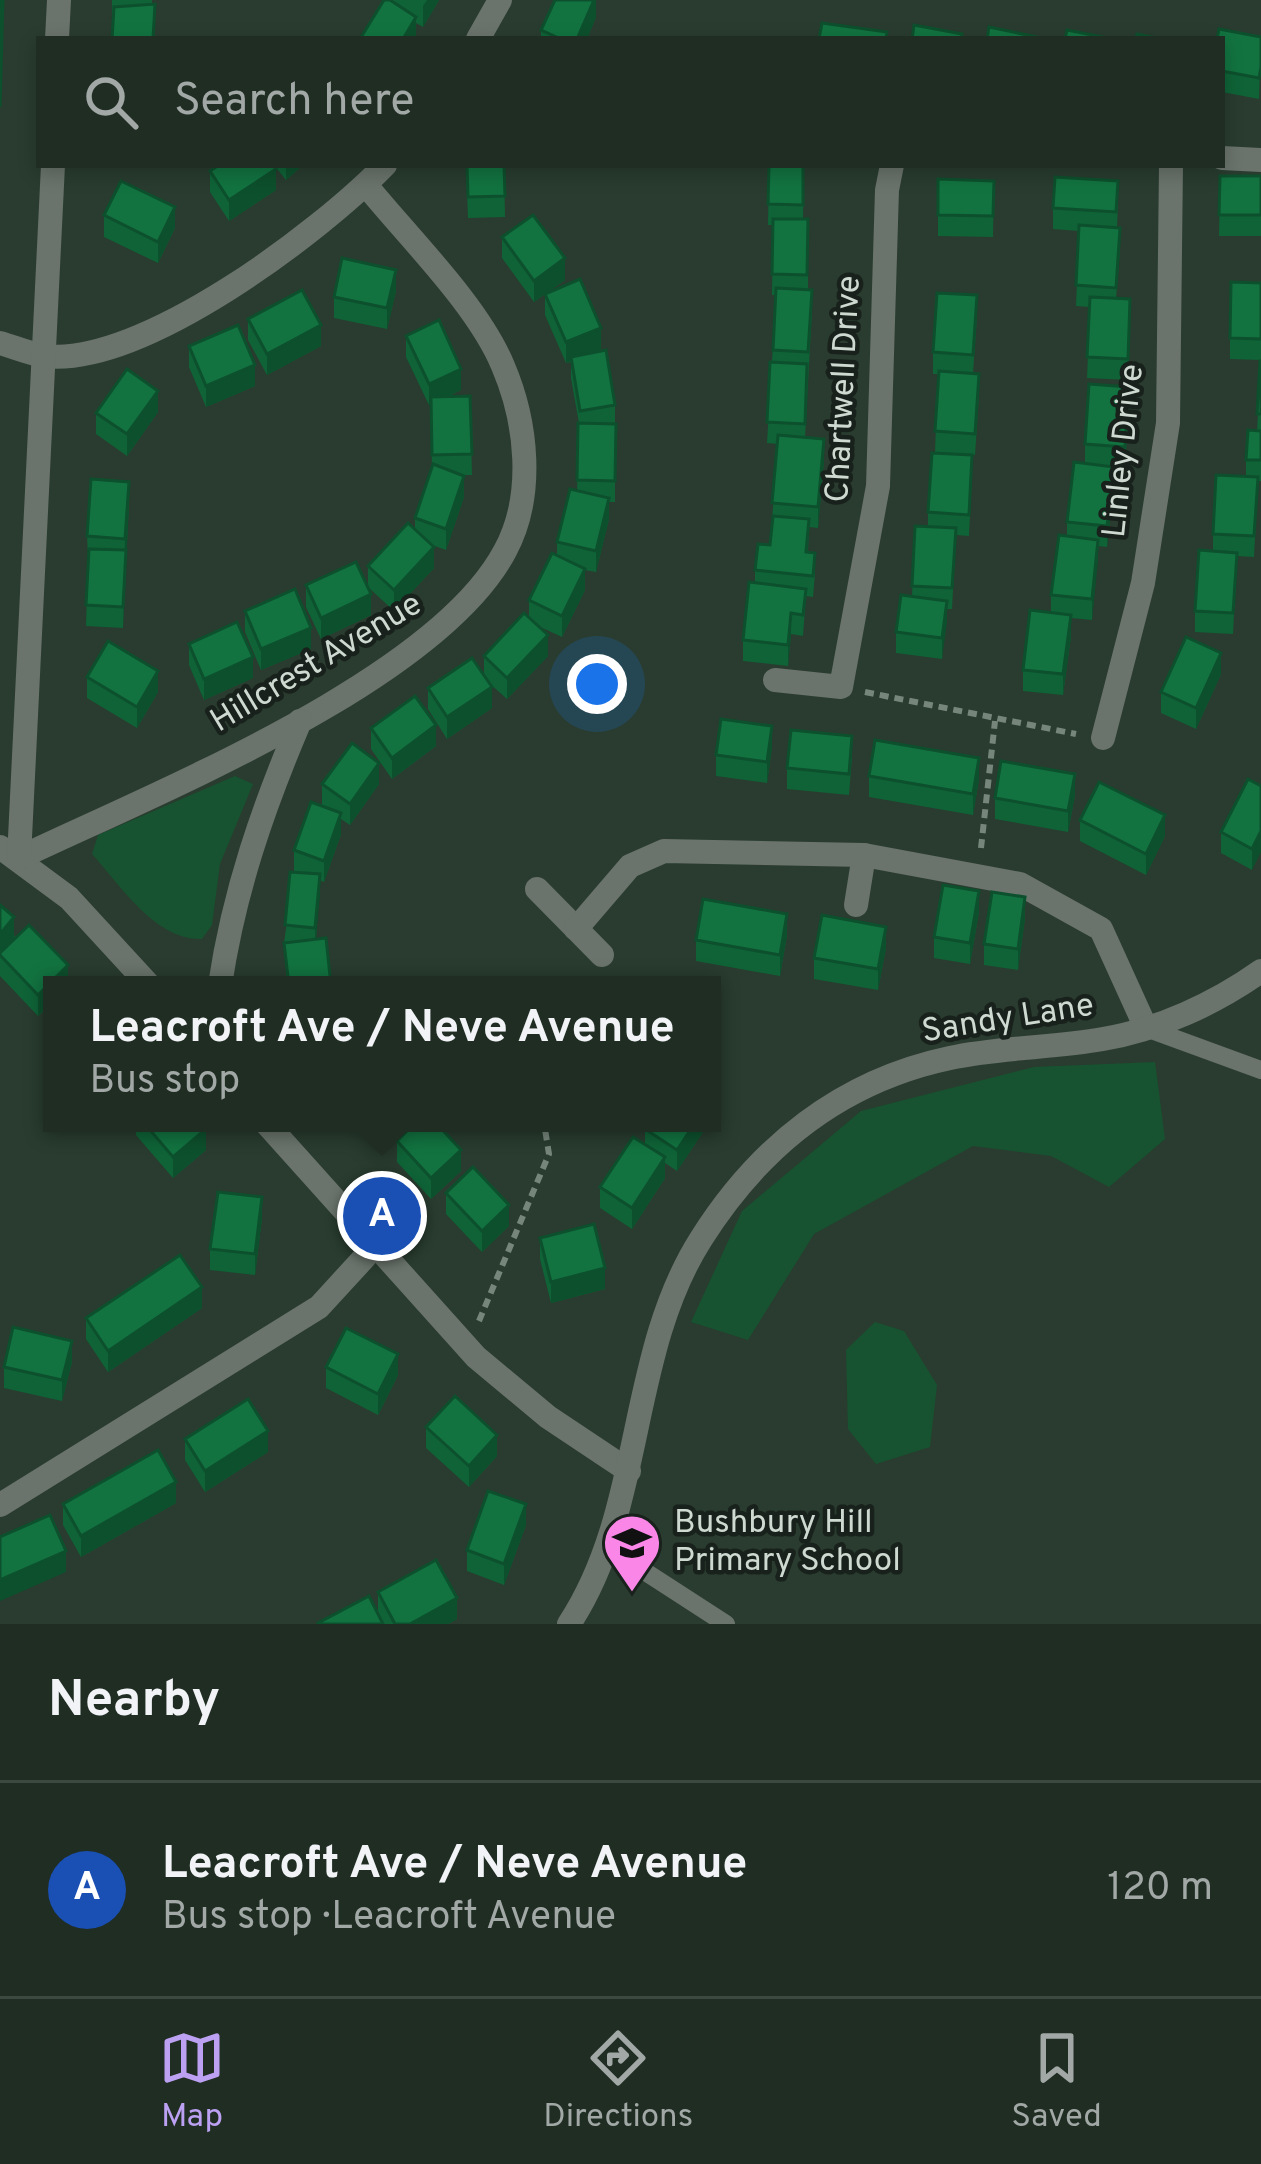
<!DOCTYPE html>
<html lang="en">
<head>
<meta charset="utf-8">
<style>
	:root { --surface:#1f2d23; --page:#2c3930; --text:#f1f3f6; --muted:#a1a8a6; --line:#3c4941; --accent:#bca0f2 }
	body { margin:0; font-family:Overpass,sans-serif; background:var(--page); color:var(--text) }
	.you { position:absolute; left:597px; top:684px; width:42px; height:42px; margin:-30px; border:9px solid #fff; border-radius:50%; background:#1a73e8; box-shadow:0 0 0 18px #1a73e833 }
	.badge { display:grid; place-items:center; width:78px; height:78px; border-radius:50%; background:var(--accent); color:#fff; font-size:39px; font-weight:700 }
	.pin { position:absolute; translate:-50% -50%; border:6px solid #fff; box-shadow:0 3px 12px #0006 }
	.popup { position:absolute; left:43px; top:976px; width:678px; height:156px; box-sizing:border-box; display:grid; place-content:center; border-radius:0px; background:var(--surface); filter:drop-shadow(0 3px 9px #0005); font-size:39px; white-space:nowrap; color:var(--muted) }
	.popup b { font-size:45px; color:var(--text) }
	.popup::after { content:''; position:absolute; left:50%; top:100%; margin-left:-24px; border:24px solid transparent; border-top-color:var(--surface) }
	.list { margin:0; padding:0; list-style:none }
	h2 { display:flex; justify-content:space-between; align-items:center; height:156px; margin:0; padding:0 48px; font-size:51px }
	h2 small { font-size:39px; font-weight:400; color:var(--muted) }
	.list li { display:grid; grid-template-columns:78px 1fr auto; gap:36px; align-items:center; box-sizing:border-box; height:216px; padding:0 48px; border-top:3px solid var(--line) }
	.list b { display:block; font-size:45px; white-space:nowrap }
	.list p { margin:0; font-size:39px; white-space:nowrap; color:var(--muted) }
	.list em { font-size:39px; font-style:normal; color:var(--muted) }
	.icon { flex:none; width:66px; height:66px; fill:none; stroke:currentColor; stroke-width:2; stroke-linecap:round; stroke-linejoin:round }
	.map { position:relative; flex:none; width:1261px; height:1624px; overflow:hidden }
	.search { position:absolute; background:var(--surface); box-shadow:0 6px 18px #0003; left:36px; right:36px; top:36px; height:132px; display:flex; align-items:center; gap:30px; box-sizing:border-box; padding:0 42px; border-radius:0px; color:var(--muted); font-size:45px }
	.sheet { height:372px; background:var(--surface) }
	nav { display:flex; justify-content:space-around; align-items:center; box-sizing:border-box; height:168px; border-top:3px solid var(--line); background:var(--surface); font-size:33px; color:var(--muted) }
	nav a { display:grid; justify-items:center; gap:6px }
	nav .on { color:var(--accent) }
	.map>svg:first-child { display:block }
</style>
</head>
<body>
<div class="map">
<svg width="1261" height="1624" viewBox="0 0 1261 1624">
	<rect width="100%" height="100%" fill="#293c2f"/>
	<!-- green -->
	<g fill="#175330">
		<path d="M 235,776 L 253,784 L 220,864 L 212,925 L 202,939 C 155,940 121,886 92,854 L 98,835 Z"/>
		<polygon points="1155,1062 1165,1139 1109,1187 1051,1156 973,1146 814,1234 748,1340 691,1322 742,1211 861,1111 1034,1067"/>
		<polygon points="875,1322 904,1331 937,1385 930,1447 876,1464 848,1429 846,1350"/>
	</g>
	<g fill="none" stroke-linecap="round" stroke-linejoin="round">
		<!-- path -->
		<g stroke="#76867b" stroke-width="6" stroke-dasharray="9 6" stroke-linecap="butt">
			<polyline points="865,692 1076,734"/>
			<polyline points="981,848 995,721"/>
			<polyline points="479,1321 549,1154 544,1123"/>
		</g>
		<!-- service -->
		<g stroke="#6a736c" stroke-width="18">
			<polyline points="1146,1028 1261,1070"/>
			<polyline points="607,1547 726,1624"/>
		</g>
		<!-- minor -->
		<g stroke="#6a736c" stroke-width="24">
			<polyline points="57,39 59,0"/>
			<polyline points="478,39 500,0"/>
			<polyline points="1222,158 1261,160"/>
			<path d="M 0,343 C 14,347 30,354 45,356 C 142,367 320,232 385,165"/>
			<polyline points="775,680 841,687 878,486 887,190 892,165"/>
			<polyline points="1103,738 1143,583 1168,423 1171,165"/>
			<polyline points="0,847 69,898 149,985"/>
			<path d="M 19,858 C 153,794 436,681 505,551 C 535,496 527,422 503,366 C 478,305 408,237 366,185"/>
			<polyline points="19,858 53,165"/>
			<polyline points="537,889 602,955"/>
			<polyline points="856,905 864,855"/>
			<polyline points="576,929 630,866 664,851 864,855 1020,884 1101,929 1146,1028"/>
			<path d="M 220,985 C 234,891 263,808 300,721"/>
			<polyline points="266,1123 476,1357 548,1417 629,1471"/>
			<polyline points="0,1505 319,1307 374,1247"/>
			<path d="M 569,1624 C 645,1509 627,1355 701,1239 C 759,1147 841,1081 950,1058 C 1001,1047 1053,1048 1103,1039 C 1158,1030 1216,1003 1261,971"/>
		</g>
	</g>
	<!-- wall -->
	<g fill="#0f6337">
		<polygon points="112,0 152,0 152,4 155,4 154,39 112,39"/>
		<polygon points="384,0 439,0 423,27 416,23 416,39 360,39"/>
		<polygon points="596,0 596,17 587,39 541,39 541,30"/>
		<polygon points="1261,37 1259,99 1222,92 1222,39"/>
		<polygon points="274,165 303,165 286,180"/>
		<polygon points="466,165 504,165 505,217 468,218"/>
		<polygon points="769,165 804,165 803,219 808,219 808,290 812,311 805,438 824,460 818,528 809,527 808,552 815,574 813,597 806,596 803,636 791,634 788,666 743,661 743,640 755,583 755,570 770,545 778,444 767,443 776,295 772,295 773,225 768,225"/>
		<polygon points="210,171 276,190 229,221 210,192"/>
		<polygon points="1220,176 1261,176 1261,236 1219,236"/>
		<polygon points="938,179 994,181 993,237 938,236"/>
		<polygon points="1118,202 1117,228 1120,249 1116,299 1130,320 1128,380 1087,378 1090,307 1076,306 1079,231 1053,229 1053,208"/>
		<polygon points="104,215 175,228 158,263 104,237"/>
		<polygon points="502,237 565,280 534,302 502,258"/>
		<polygon points="1261,283 1261,360 1230,359 1230,338"/>
		<polygon points="396,291 387,329 334,318 334,297"/>
		<polygon points="545,294 601,349 590,353 615,405 615,502 609,502 609,519 596,572 585,570 585,590 562,637 536,625 548,656 507,699 488,682 492,708 447,739 428,709 428,688 484,675 484,656 529,618 529,600 557,555 557,542 577,491 579,423 571,378 571,362 566,363 545,315"/>
		<polygon points="977,316 973,373 979,395 975,455 935,452 938,374 933,374 933,352"/>
		<polygon points="248,319 321,346 267,375 248,340"/>
		<polygon points="406,336 461,390 447,397 470,396 472,475 463,475 464,497 446,550 432,545 434,568 394,611 368,587 368,566 415,529 415,518 432,469 431,404 429,405 406,357"/>
		<polygon points="189,346 255,386 206,407 189,367"/>
		<polygon points="1261,361 1261,481 1258,481 1254,557 1237,556 1233,634 1195,632 1195,611 1213,551 1213,534 1246,476 1246,460 1257,431"/>
		<polygon points="1128,408 1125,468 1114,467 1114,488 1107,547 1098,546 1092,620 1071,618 1071,636 1063,695 1023,691 1023,670 1051,613 1051,595 1067,536 1067,522 1085,463 1085,444"/>
		<polygon points="158,412 127,456 96,434 96,413"/>
		<polygon points="972,476 969,536 956,535 952,609 947,609 942,659 896,653 896,632 912,596 915,526 928,527 928,512"/>
		<polygon points="129,503 123,628 86,626 88,557 87,536"/>
		<polygon points="306,585 371,615 321,639 306,607"/>
		<polygon points="245,611 311,649 261,670 245,632"/>
		<polygon points="189,644 253,678 204,700 189,665"/>
		<polygon points="1221,674 1196,729 1161,713 1161,692"/>
		<polygon points="87,677 158,692 137,728 87,698"/>
		<polygon points="371,728 436,746 392,779 371,749"/>
		<polygon points="772,747 767,783 716,776 716,755"/>
		<polygon points="852,757 849,795 787,789 787,768"/>
		<polygon points="869,776 979,779 973,815 869,797"/>
		<polygon points="322,784 379,784 350,825 341,819 341,834 324,882 320,880 316,939 331,985 287,985 284,943 294,871 294,850 322,806"/>
		<polygon points="1261,786 1252,870 1221,853 1221,832"/>
		<polygon points="1075,795 1068,832 995,819 995,798"/>
		<polygon points="1080,820 1165,836 1146,875 1080,841"/>
		<polygon points="0,905 52,1015 52,1036 46,1029 46,1009 38,1016 0,976"/>
		<polygon points="979,912 970,964 934,958 934,937"/>
		<polygon points="1025,918 1018,970 984,965 984,944"/>
		<polygon points="787,935 780,976 696,961 696,940"/>
		<polygon points="886,948 878,990 814,979 814,958"/>
		<polygon points="136,1123 201,1123 206,1150 173,1178 136,1135"/>
		<polygon points="362,1123 407,1123 380,1145"/>
		<polygon points="709,1123 677,1171 665,1163 665,1178 632,1229 600,1208 600,1187 645,1144 645,1129"/>
		<polygon points="397,1141 461,1171 431,1199 397,1162"/>
		<polygon points="446,1193 509,1226 482,1252 446,1214"/>
		<polygon points="262,1218 255,1275 210,1270 210,1249"/>
		<polygon points="540,1238 605,1289 551,1303 540,1259"/>
		<polygon points="202,1308 108,1372 86,1339 86,1318"/>
		<polygon points="72,1362 62,1401 4,1388 4,1367"/>
		<polygon points="326,1367 398,1375 378,1415 326,1388"/>
		<polygon points="426,1427 497,1456 469,1487 426,1448"/>
		<polygon points="185,1439 268,1452 205,1492 185,1460"/>
		<polygon points="176,1503 81,1557 63,1525 63,1504"/>
		<polygon points="526,1525 504,1585 467,1571 467,1550"/>
		<polygon points="378,1592 457,1619 448,1624 384,1624 378,1613"/>
	</g>
	<!-- shaded-wall -->
	<g fill="#0d502d">
		<polygon points="427,0 439,0 423,27 423,6"/>
		<polygon points="594,0 596,0 596,17 587,39 577,39"/>
		<polygon points="416,17 416,39 403,39"/>
		<polygon points="286,165 303,165 286,180"/>
		<polygon points="276,169 276,190 229,221 229,200"/>
		<polygon points="175,207 175,228 158,263 158,242"/>
		<polygon points="565,258 565,280 534,302 534,281"/>
		<polygon points="396,270 396,291 387,329 387,308"/>
		<polygon points="321,325 321,346 267,375 267,354"/>
		<polygon points="601,328 601,349 566,363 566,342"/>
		<polygon points="255,365 255,386 206,407 206,386"/>
		<polygon points="461,369 461,390 429,405 429,384"/>
		<polygon points="158,391 158,412 127,456 127,434"/>
		<polygon points="824,439 824,460 818,528 818,507"/>
		<polygon points="1114,467 1114,488 1107,547 1107,526"/>
		<polygon points="464,476 464,497 446,550 446,529"/>
		<polygon points="129,482 129,503 123,628 125,539"/>
		<polygon points="609,498 609,519 596,572 596,551"/>
		<polygon points="1098,540 1098,561 1092,620 1092,599"/>
		<polygon points="434,547 434,568 394,611 394,590"/>
		<polygon points="585,569 585,590 562,637 562,616"/>
		<polygon points="371,594 371,615 321,639 321,618"/>
		<polygon points="947,601 947,622 942,659 942,638"/>
		<polygon points="791,613 791,634 788,666 788,645"/>
		<polygon points="1071,615 1071,636 1063,695 1063,674"/>
		<polygon points="311,628 311,649 261,670 261,649"/>
		<polygon points="548,635 548,656 507,699 507,678"/>
		<polygon points="1221,653 1221,674 1196,729 1196,708"/>
		<polygon points="253,657 253,678 204,700 204,679"/>
		<polygon points="158,671 158,692 137,728 137,707"/>
		<polygon points="492,687 492,708 447,739 447,717"/>
		<polygon points="436,725 436,746 392,779 392,758"/>
		<polygon points="772,726 772,747 767,783 767,762"/>
		<polygon points="979,758 979,779 973,815 973,794"/>
		<polygon points="379,763 379,784 350,825 350,804"/>
		<polygon points="1075,774 1075,795 1068,832 1068,811"/>
		<polygon points="341,813 341,834 324,882 324,861"/>
		<polygon points="1165,815 1165,836 1146,875 1146,854"/>
		<polygon points="1261,831 1261,852 1252,870 1252,849"/>
		<polygon points="320,874 320,895 315,949 315,928"/>
		<polygon points="979,891 979,912 970,964 970,943"/>
		<polygon points="1025,897 1025,918 1018,970 1018,949"/>
		<polygon points="787,914 787,935 780,976 780,955"/>
		<polygon points="14,917 14,938 0,955 0,934"/>
		<polygon points="886,927 886,948 878,990 878,969"/>
		<polygon points="68,965 68,985 52,985 52,1002 38,1016 38,995"/>
		<polygon points="381,1123 407,1123 380,1145"/>
		<polygon points="695,1123 709,1123 677,1171 677,1150"/>
		<polygon points="206,1129 206,1150 173,1178 173,1157"/>
		<polygon points="461,1150 461,1171 431,1199 431,1178"/>
		<polygon points="665,1157 665,1178 632,1229 632,1208"/>
		<polygon points="262,1197 262,1218 255,1275 255,1254"/>
		<polygon points="509,1205 509,1226 482,1252 482,1231"/>
		<polygon points="605,1268 605,1289 551,1303 551,1282"/>
		<polygon points="202,1287 202,1308 108,1372 108,1351"/>
		<polygon points="72,1341 72,1362 62,1401 62,1380"/>
		<polygon points="398,1354 398,1375 378,1415 378,1394"/>
		<polygon points="268,1431 268,1452 205,1492 205,1471"/>
		<polygon points="497,1435 497,1456 469,1487 469,1466"/>
		<polygon points="176,1482 176,1503 81,1557 81,1536"/>
		<polygon points="526,1504 526,1525 504,1585 504,1564"/>
		<polygon points="66,1551 66,1572 0,1601 0,1580"/>
		<polygon points="457,1598 457,1619 448,1624 410,1624"/>
	</g>
	<!-- building -->
	<g fill="#127340" stroke="#0d502d" stroke-width="3">
		<polygon points="0,0 3,0 0,107"/>
		<polygon points="384,0 390,0 416,17 403,39 360,39"/>
		<polygon points="555,0 594,0 577,39 561,39 541,30"/>
		<polygon points="155,4 153,39 112,39 114,7"/>
		<polygon points="822,23 887,32 886,39 819,39"/>
		<polygon points="914,25 962,34 961,39 912,39"/>
		<polygon points="989,27 1037,37 1037,39 987,39"/>
		<polygon points="1219,29 1261,37 1261,67 1259,78 1222,71 1222,39 1217,39"/>
		<polygon points="1067,30 1113,39 1065,39"/>
		<polygon points="1137,34 1161,39 1136,39"/>
		<polygon points="219,165 273,165 276,169 229,200 210,171"/>
		<polygon points="467,165 504,165 505,196 468,197"/>
		<polygon points="769,165 803,165 803,205 768,204"/>
		<polygon points="1220,176 1261,176 1261,215 1219,215"/>
		<polygon points="1055,177 1118,181 1116,212 1053,208"/>
		<polygon points="938,179 994,181 993,216 938,215"/>
		<polygon points="121,181 175,207 158,242 104,215"/>
		<polygon points="533,215 565,258 534,281 502,237"/>
		<polygon points="773,219 808,219 807,275 772,274"/>
		<polygon points="1079,225 1120,228 1116,288 1076,285"/>
		<polygon points="342,258 396,270 387,308 334,297"/>
		<polygon points="580,279 601,328 566,342 545,294"/>
		<polygon points="1231,282 1261,283 1261,339 1230,338"/>
		<polygon points="776,288 812,290 808,352 773,350"/>
		<polygon points="302,290 321,325 267,354 248,319"/>
		<polygon points="937,293 977,295 973,355 933,352"/>
		<polygon points="1090,297 1130,299 1128,359 1087,357"/>
		<polygon points="439,320 461,369 429,384 406,336"/>
		<polygon points="238,325 255,365 206,386 189,346"/>
		<polygon points="606,350 615,405 580,411 571,357"/>
		<polygon points="1260,361 1261,361 1261,414 1257,414"/>
		<polygon points="770,362 807,364 805,424 767,422"/>
		<polygon points="127,369 158,391 127,434 96,413"/>
		<polygon points="939,371 979,374 975,434 935,431"/>
		<polygon points="1089,384 1128,387 1125,447 1085,444"/>
		<polygon points="470,396 472,454 432,455 431,397"/>
		<polygon points="578,423 616,424 615,481 577,480"/>
		<polygon points="1248,430 1261,431 1261,460 1246,460"/>
		<polygon points="778,435 824,439 818,507 772,503"/>
		<polygon points="932,453 972,455 969,515 928,512"/>
		<polygon points="1074,462 1114,467 1107,526 1067,522"/>
		<polygon points="433,464 464,476 446,529 415,518"/>
		<polygon points="1216,475 1258,477 1254,536 1213,534"/>
		<polygon points="91,479 129,482 125,539 87,536"/>
		<polygon points="570,489 609,498 596,551 557,542"/>
		<polygon points="773,516 809,519 806,552 815,553 813,576 755,570 758,544 770,545"/>
		<polygon points="408,523 434,547 394,590 368,566"/>
		<polygon points="915,526 956,528 952,588 912,586"/>
		<polygon points="1059,535 1098,540 1092,599 1051,595"/>
		<polygon points="89,549 126,550 123,607 86,605"/>
		<polygon points="1199,550 1237,553 1233,613 1195,611"/>
		<polygon points="552,553 585,569 562,616 529,600"/>
		<polygon points="356,562 371,594 321,618 306,585"/>
		<polygon points="749,582 806,589 803,615 791,613 788,645 743,640"/>
		<polygon points="295,589 311,628 261,649 245,611"/>
		<polygon points="901,595 947,601 942,638 896,632"/>
		<polygon points="1030,610 1071,615 1063,674 1023,670"/>
		<polygon points="524,613 548,635 507,678 484,656"/>
		<polygon points="237,622 253,657 204,679 189,644"/>
		<polygon points="1186,637 1221,653 1196,708 1161,692"/>
		<polygon points="108,641 158,671 137,707 87,677"/>
		<polygon points="472,658 492,687 447,717 428,688"/>
		<polygon points="415,696 436,725 392,758 371,728"/>
		<polygon points="721,719 772,726 767,762 716,755"/>
		<polygon points="791,730 852,736 849,774 787,768"/>
		<polygon points="875,740 979,758 973,794 869,776"/>
		<polygon points="352,743 379,763 350,804 322,784"/>
		<polygon points="1001,761 1075,774 1068,811 995,798"/>
		<polygon points="1248,779 1261,786 1261,831 1252,849 1221,832"/>
		<polygon points="1099,782 1165,815 1146,854 1080,820"/>
		<polygon points="311,802 341,813 324,861 294,850"/>
		<polygon points="290,872 320,874 315,928 285,925"/>
		<polygon points="943,885 979,891 970,943 934,937"/>
		<polygon points="992,892 1025,897 1018,949 984,944"/>
		<polygon points="703,899 787,914 780,955 696,940"/>
		<polygon points="0,905 14,917 0,934"/>
		<polygon points="822,915 886,927 878,969 814,958"/>
		<polygon points="29,925 68,965 38,995 0,955 0,953"/>
		<polygon points="326,938 331,985 289,985 284,943"/>
		<polygon points="144,1123 201,1123 206,1129 173,1157"/>
		<polygon points="415,1123 436,1123 461,1150 431,1178 397,1141"/>
		<polygon points="649,1123 695,1123 677,1150 645,1129"/>
		<polygon points="633,1137 665,1157 632,1208 600,1187"/>
		<polygon points="473,1167 509,1205 482,1231 446,1193"/>
		<polygon points="218,1192 262,1197 255,1254 210,1249"/>
		<polygon points="594,1224 605,1268 551,1282 540,1238"/>
		<polygon points="180,1255 202,1287 108,1351 86,1318"/>
		<polygon points="13,1327 72,1341 62,1380 4,1367"/>
		<polygon points="346,1328 398,1354 378,1394 326,1367"/>
		<polygon points="455,1396 497,1435 469,1466 426,1427"/>
		<polygon points="248,1399 268,1431 205,1471 185,1439"/>
		<polygon points="158,1450 176,1482 81,1536 63,1504"/>
		<polygon points="488,1491 526,1504 504,1564 467,1550"/>
		<polygon points="50,1515 66,1551 0,1580 0,1537"/>
		<polygon points="436,1560 457,1598 410,1624 395,1624 378,1592"/>
		<polygon points="369,1596 383,1624 318,1624 318,1623"/>
	</g>
	<!-- icons -->
	<defs>
		<symbol id="school-pin" viewBox="-11 -11 22 30"><path d="M0 17L-7.5 6A9.5 9.5 0 1 1 7.5 6Z" fill="#fa87e7" stroke="#18211b"/><path d="M0-5L7-2L0 1L-7-2ZM-4 1L0 2.5L4 1V4Q0 6-4 4Z" fill="#111"/></symbol>
	</defs>
	<g fill-rule="evenodd">
		<use href="#school-pin" x="599" y="1510" width="66" height="90"/>
	</g>
	<g text-anchor="middle" dominant-baseline="central" stroke-width="9" stroke-linejoin="round" paint-order="stroke">
		<!-- street labels -->
		<g font-size="33" fill="#ced9d1" stroke="#18211b">
			<text transform="translate(845 389) rotate(-87)">Chartwell Drive</text>
			<text transform="translate(1125 451) rotate(-84)">Linley Drive</text>
			<text transform="translate(317 664) rotate(-31)">Hillcrest Avenue</text>
			<text transform="translate(1008 1020) rotate(-9)">Sandy Lane</text>
		</g>
		<!-- poi labels -->
		<g font-size="33" fill="#ced9d1" stroke="#18211b" text-anchor="start">
			<text x="674" y="1524">Bushbury Hill<tspan x="674" dy="38">Primary School</tspan></text>
		</g>
	</g>
</svg>
<div class="you"></div>
<div class="pin badge" style="left:382px;top:1216px;background:#1a4fb4">A</div>
<div class="popup"><b>Leacroft Ave / Neve Avenue</b>Bus stop</div>
<div class="search"><svg class="icon" aria-label="search" viewBox="0 0 24 24"><circle cx="10" cy="10" r="6"/><path d="M15 15l6 6"/></svg>Search here</div>
</div>
<section class="sheet">
<h2>Nearby<small></small></h2>
<ul class="list">
<li><span class="badge" style="background:#1a4fb4">A</span><div><b>Leacroft Ave / Neve Avenue</b><p>Bus stop · Leacroft Avenue</p></div><em>120 m</em></li>
</ul>
</section>
<nav>
<a class="on"><svg class="icon" aria-label="map" viewBox="0 0 24 24"><path d="M3 6l6-2 6 2 6-2v14l-6 2-6-2-6 2zM9 4v14M15 6v14"/></svg>Map</a>
<a><svg class="icon" aria-label="directions" viewBox="0 0 24 24"><path d="M12 3l9 9-9 9-9-9zM9 14v-3h6M13 9l2 2-2 2"/></svg>Directions</a>
<a><svg class="icon" aria-label="saved" viewBox="0 0 24 24"><path d="M7 4h10v16l-5-4-5 4z"/></svg>Saved</a>
</nav>
</body>
</html>
